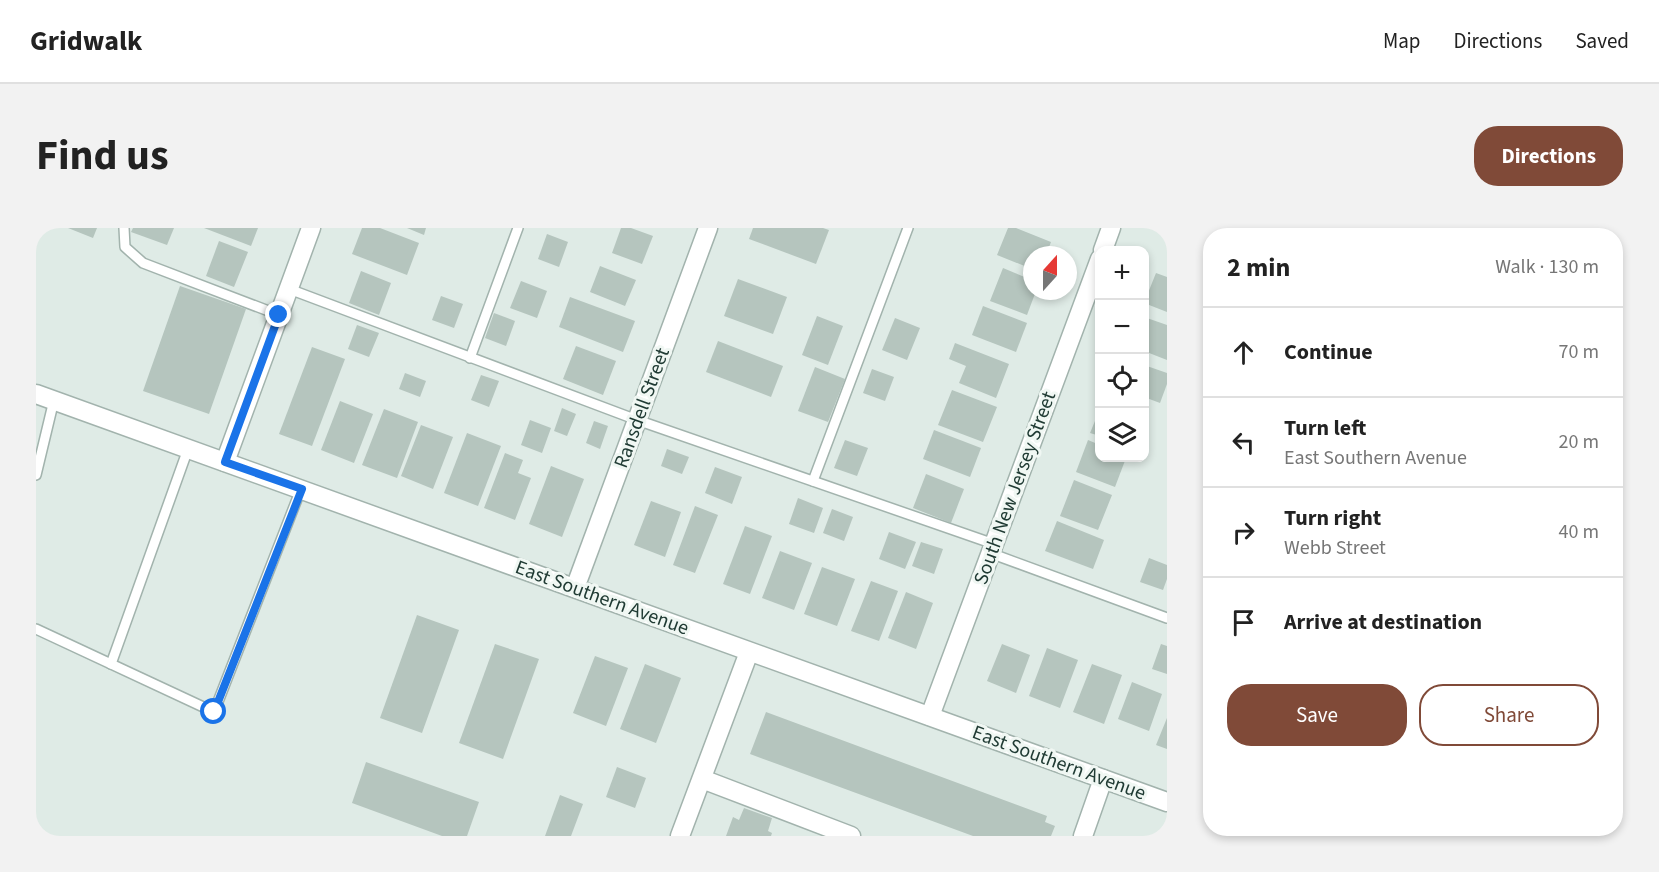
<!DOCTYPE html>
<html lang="en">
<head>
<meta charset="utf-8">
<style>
	:root { --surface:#fff; --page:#f2f2f2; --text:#222; --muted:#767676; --line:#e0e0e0; --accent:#804a38 }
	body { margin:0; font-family:"Source Sans 3",sans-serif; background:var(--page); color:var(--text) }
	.controls { position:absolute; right:18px; top:18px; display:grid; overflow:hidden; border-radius:12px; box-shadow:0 3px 9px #0003 }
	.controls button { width:54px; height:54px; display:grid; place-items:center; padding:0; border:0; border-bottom:2px solid var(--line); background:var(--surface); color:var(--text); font:30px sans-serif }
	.compass { position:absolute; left:987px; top:18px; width:54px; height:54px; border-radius:50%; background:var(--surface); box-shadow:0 3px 9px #0003; rotate:21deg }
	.stop { position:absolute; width:18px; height:18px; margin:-14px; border:4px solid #1a73e8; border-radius:50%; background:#fff }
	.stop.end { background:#1a73e8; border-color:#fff; box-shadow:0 2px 6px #0008 }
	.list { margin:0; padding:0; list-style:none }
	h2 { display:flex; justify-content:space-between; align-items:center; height:78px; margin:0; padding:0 24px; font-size:26px }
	h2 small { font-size:20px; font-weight:400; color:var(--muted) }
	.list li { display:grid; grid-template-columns:39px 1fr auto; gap:18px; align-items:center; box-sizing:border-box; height:90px; padding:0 24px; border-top:2px solid var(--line) }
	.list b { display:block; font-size:22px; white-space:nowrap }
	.list p { margin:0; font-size:20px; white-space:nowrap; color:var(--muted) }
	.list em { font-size:20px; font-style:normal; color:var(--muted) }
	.actions { display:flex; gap:12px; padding:18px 24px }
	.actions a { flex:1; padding:14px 0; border:2px solid var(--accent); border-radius:24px; text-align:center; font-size:21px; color:var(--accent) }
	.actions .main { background:var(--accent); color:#fff }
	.icon { flex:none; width:33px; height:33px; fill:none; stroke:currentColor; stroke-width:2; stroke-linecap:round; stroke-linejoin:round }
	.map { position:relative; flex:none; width:1131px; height:608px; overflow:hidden; border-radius:24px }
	header { display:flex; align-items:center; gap:36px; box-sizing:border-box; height:84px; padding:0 30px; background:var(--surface); border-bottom:2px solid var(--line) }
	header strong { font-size:28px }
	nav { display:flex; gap:33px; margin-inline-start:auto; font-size:21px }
	.intro { display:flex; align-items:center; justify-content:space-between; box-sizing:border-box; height:144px; padding:0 36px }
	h1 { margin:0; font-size:42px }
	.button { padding:15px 27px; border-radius:24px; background:var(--accent); color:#fff; font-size:21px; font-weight:700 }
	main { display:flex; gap:36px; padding:0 36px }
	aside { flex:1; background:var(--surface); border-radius:24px; box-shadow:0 3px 9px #0003 }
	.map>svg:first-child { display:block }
</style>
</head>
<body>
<header>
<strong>Gridwalk</strong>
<nav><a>Map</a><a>Directions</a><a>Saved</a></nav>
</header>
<div class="intro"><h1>Find us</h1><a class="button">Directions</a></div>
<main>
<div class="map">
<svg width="1131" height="608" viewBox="0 0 1131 608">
	<rect width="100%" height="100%" fill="#dfebe6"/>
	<!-- building -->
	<g fill="#b5c5be">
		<polygon points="32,0 61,0 57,10"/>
		<polygon points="97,0 138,0 131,17 95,4"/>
		<polygon points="168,0 222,0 215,18"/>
		<polygon points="326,0 344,0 383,15 371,47 316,26"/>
		<polygon points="371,0 390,0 388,7"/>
		<polygon points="585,0 595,0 617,8 606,36 576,25"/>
		<polygon points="717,0 787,0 793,2 780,36 713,11"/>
		<polygon points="972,0 980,0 1015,14 1010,27 996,27 996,41 961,27"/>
		<polygon points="511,6 532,14 523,39 502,31"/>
		<polygon points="183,13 212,24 198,59 170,48"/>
		<polygon points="564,38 600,52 589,78 554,64"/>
		<polygon points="967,40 996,52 996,63 1000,63 991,87 954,73"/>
		<polygon points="325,43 355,55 343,87 313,75"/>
		<polygon points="1120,45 1131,49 1131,84 1108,75"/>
		<polygon points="702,51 751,69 737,106 688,88"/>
		<polygon points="485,53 511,63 501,90 474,80"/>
		<polygon points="144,58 210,81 173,186 107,163"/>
		<polygon points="405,68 427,76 418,100 396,92"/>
		<polygon points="534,69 599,93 587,124 523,99"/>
		<polygon points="947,78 991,95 980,124 936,107"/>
		<polygon points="458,85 479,93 470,118 449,110"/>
		<polygon points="781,88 807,98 792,137 766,127"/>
		<polygon points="1108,89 1131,97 1131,132 1108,123"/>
		<polygon points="859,90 884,100 871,132 846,122"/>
		<polygon points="321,97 343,105 333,129 312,121"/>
		<polygon points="682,113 747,138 735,169 670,144"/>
		<polygon points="919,115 973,136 960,170 923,155 930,138 913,131"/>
		<polygon points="540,118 580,133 567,167 527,151"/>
		<polygon points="276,119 309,131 276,218 243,206"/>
		<polygon points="1108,137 1131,145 1131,156 1124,175 1108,169"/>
		<polygon points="779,139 809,151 792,194 762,183"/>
		<polygon points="836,141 858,149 849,173 827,165"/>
		<polygon points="369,145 390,153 384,169 363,161"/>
		<polygon points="445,147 463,153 453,179 435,172"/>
		<polygon points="916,162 961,179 947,214 902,197"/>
		<polygon points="304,173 337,186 318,235 285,222"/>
		<polygon points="526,180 540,186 531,208 518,203"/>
		<polygon points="348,181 382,194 361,250 326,237"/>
		<polygon points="1064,181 1064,208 1054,205"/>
		<polygon points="494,192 515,200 506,225 485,217"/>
		<polygon points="558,193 572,198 564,221 550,215"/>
		<polygon points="385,197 417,209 397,261 365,248"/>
		<polygon points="898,202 945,220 934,249 887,231"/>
		<polygon points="431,205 465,218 442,278 408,265"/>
		<polygon points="809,212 832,220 821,248 798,240"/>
		<polygon points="1052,212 1064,217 1064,230 1090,230 1079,259 1040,244"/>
		<polygon points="631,221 653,229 646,246 625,238"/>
		<polygon points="469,225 487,232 482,245 495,250 479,292 448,280"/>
		<polygon points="515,238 548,251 526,309 493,296"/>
		<polygon points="679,239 706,249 696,276 669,265"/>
		<polygon points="890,246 928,261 915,295 877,280"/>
		<polygon points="1038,252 1076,267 1062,302 1024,288"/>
		<polygon points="762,270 787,280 778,305 753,296"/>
		<polygon points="615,273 645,284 629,329 598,317"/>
		<polygon points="659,278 682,287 659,345 637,337"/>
		<polygon points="796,281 817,289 808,313 787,305"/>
		<polygon points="1021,293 1068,312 1057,341 1009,323"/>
		<polygon points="709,298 736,308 714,366 687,356"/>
		<polygon points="853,304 880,314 869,341 843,331"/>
		<polygon points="885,314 907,321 898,346 876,338"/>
		<polygon points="744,323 776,335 758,382 726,370"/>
		<polygon points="1113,330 1131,337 1131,351 1127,362 1104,354"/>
		<polygon points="786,339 819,351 801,398 768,386"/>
		<polygon points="835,353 862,363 843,413 815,403"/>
		<polygon points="870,364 897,375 880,421 852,410"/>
		<polygon points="381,387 423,402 386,505 344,490"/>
		<polygon points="459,416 503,431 467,531 423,515"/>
		<polygon points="966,416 994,427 980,465 951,453"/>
		<polygon points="1125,416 1131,418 1131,446 1116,441"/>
		<polygon points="1011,420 1042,432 1024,480 993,468"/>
		<polygon points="559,428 592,440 570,498 537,485"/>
		<polygon points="609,436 645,450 620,515 584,501"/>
		<polygon points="1056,436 1086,447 1068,496 1037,484"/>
		<polygon points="1096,454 1126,466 1113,503 1082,491"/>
		<polygon points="730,484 1011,588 1009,594 1019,598 1015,608 937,608 714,526"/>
		<polygon points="1131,490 1131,521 1120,517"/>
		<polygon points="330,534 443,574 431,608 406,608 316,575"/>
		<polygon points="581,539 610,550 599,580 570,569"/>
		<polygon points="524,567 547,576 535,608 509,608"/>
		<polygon points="708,580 736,590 732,603 736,605 735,608 690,608 697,589 703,592"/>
	</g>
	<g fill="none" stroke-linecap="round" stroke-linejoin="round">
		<defs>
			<g id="service">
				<polyline points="88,0 89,19 107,35 243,87"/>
				<polyline points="253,61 601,192 958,316"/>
				<polyline points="434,130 482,0"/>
				<polyline points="0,247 18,172"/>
				<polyline points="777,253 872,0"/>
				<polyline points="954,325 1131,390"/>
				<polyline points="0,401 178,484 265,261"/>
				<polyline points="75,436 152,221"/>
			</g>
			<g id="minor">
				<polyline points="1067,22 1075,0"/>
				<polyline points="189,234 275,0"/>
				<polyline points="539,360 672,0"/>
				<polyline points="894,488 1064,31"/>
				<polyline points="666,551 815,608"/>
				<polyline points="644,608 713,424"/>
				<polyline points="1047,608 1067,551"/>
			</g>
			<polyline id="tertiary" points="0,166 1131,574"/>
		</defs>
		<!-- service casing -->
		<use href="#service" stroke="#a2b3ad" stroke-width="12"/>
		<!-- minor casing -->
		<use href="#minor" stroke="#a2b3ad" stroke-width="21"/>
		<!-- tertiary casing -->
		<use href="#tertiary" stroke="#a2b3ad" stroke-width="21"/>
		<!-- service -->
		<use href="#service" stroke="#fff" stroke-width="9"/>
		<!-- minor -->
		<use href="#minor" stroke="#fff" stroke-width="18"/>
		<!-- tertiary -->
		<use href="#tertiary" stroke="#fff" stroke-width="18"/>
	</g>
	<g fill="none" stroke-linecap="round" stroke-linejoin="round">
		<!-- route -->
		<polyline stroke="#1a73e8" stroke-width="8" points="178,484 266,261 189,234 243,87"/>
	</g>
	<g text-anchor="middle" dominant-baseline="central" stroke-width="6" stroke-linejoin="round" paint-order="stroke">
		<!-- street labels -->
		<g font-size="20" fill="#203b34" stroke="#f0f7f3">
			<text transform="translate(606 180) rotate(-70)">Ransdell Street</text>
			<text transform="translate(979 260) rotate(-70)">South New Jersey Street</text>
			<text transform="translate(566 370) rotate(20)">East Southern Avenue</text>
			<text transform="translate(1023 535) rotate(20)">East Southern Avenue</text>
		</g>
	</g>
</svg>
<div class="controls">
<button>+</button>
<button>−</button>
<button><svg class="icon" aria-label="locate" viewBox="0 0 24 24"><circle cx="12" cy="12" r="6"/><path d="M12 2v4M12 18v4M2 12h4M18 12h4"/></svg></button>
<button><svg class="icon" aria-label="layers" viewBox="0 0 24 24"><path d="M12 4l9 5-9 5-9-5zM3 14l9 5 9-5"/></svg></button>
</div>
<svg class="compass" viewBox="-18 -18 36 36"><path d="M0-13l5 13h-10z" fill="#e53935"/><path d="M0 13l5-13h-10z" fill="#767676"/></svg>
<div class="stop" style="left:178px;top:484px"></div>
<div class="stop end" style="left:243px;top:87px"></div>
</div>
<aside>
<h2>2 min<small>Walk · 130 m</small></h2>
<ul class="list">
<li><svg class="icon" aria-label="ahead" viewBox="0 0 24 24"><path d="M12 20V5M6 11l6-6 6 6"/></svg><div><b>Continue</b></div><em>70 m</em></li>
<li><svg class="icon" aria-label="left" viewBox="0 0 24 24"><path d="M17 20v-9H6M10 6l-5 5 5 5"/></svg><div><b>Turn left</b><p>East Southern Avenue</p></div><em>20 m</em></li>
<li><svg class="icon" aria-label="right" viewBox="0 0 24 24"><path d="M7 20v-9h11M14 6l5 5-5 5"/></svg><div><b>Turn right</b><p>Webb Street</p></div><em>40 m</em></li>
<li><svg class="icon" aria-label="arrive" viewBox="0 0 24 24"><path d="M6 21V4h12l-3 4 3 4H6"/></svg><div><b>Arrive at destination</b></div></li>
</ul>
<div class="actions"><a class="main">Save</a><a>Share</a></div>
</aside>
</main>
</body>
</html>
